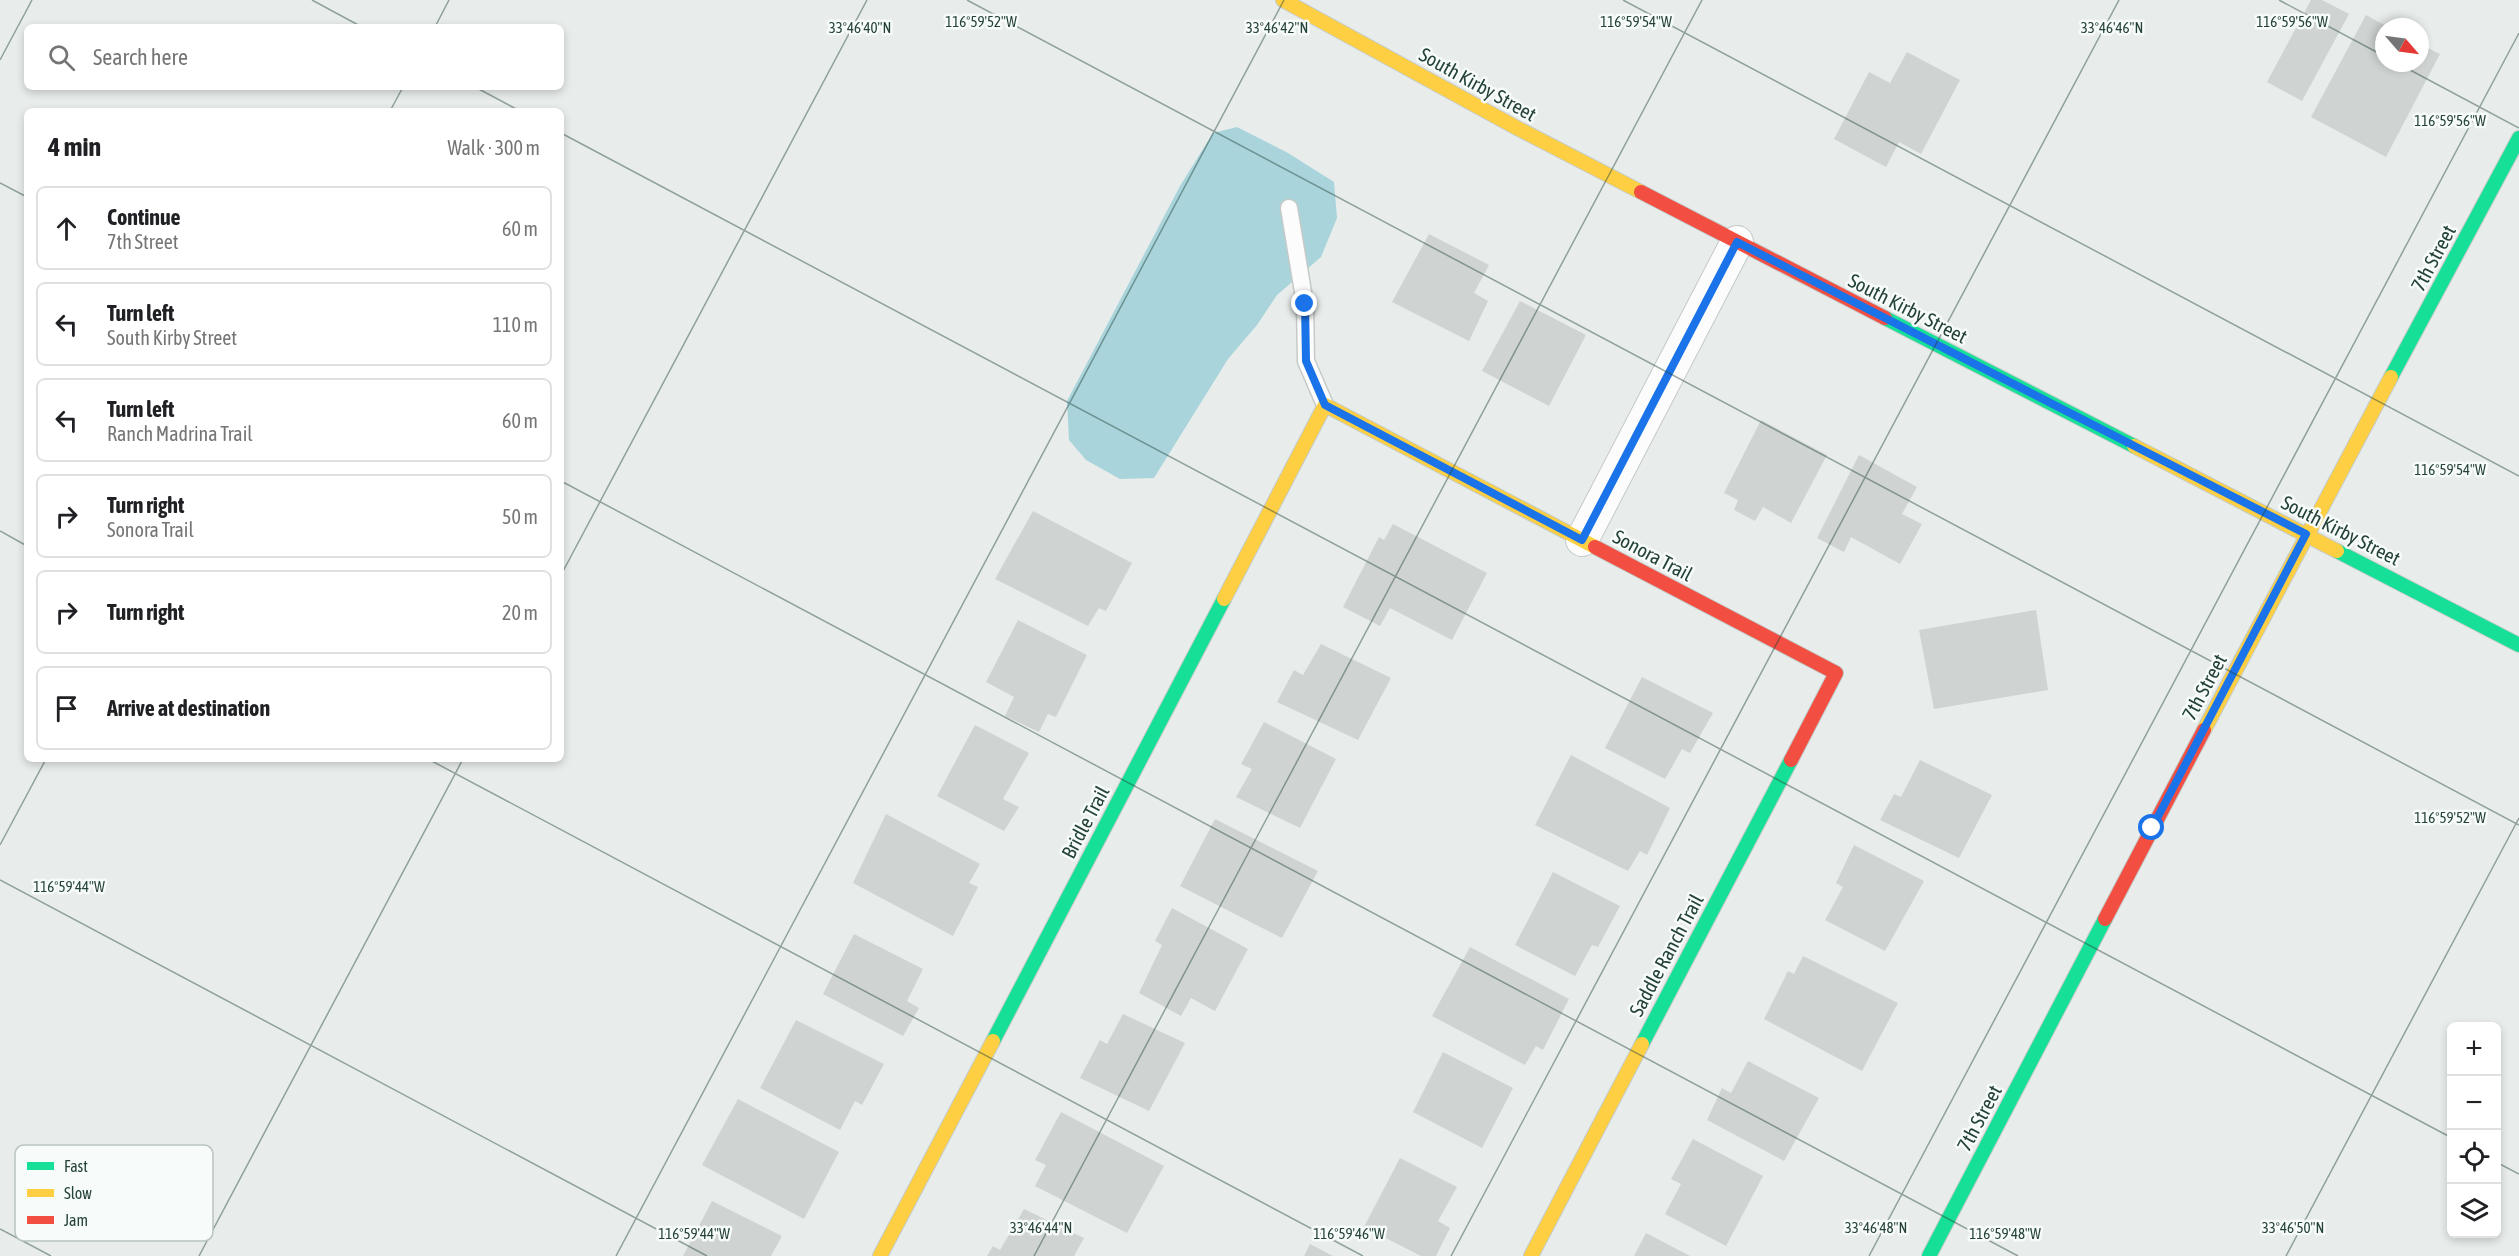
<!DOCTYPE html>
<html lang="en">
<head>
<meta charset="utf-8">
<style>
	:root { --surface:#fff; --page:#f6f6f6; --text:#202124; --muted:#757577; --line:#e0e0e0 }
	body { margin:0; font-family:"Asap Condensed",sans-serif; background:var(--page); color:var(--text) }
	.controls { position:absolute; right:18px; bottom:18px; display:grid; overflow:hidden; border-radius:9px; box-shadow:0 3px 9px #0003 }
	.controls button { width:54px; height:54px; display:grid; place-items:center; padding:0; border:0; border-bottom:2px solid var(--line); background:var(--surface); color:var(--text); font:30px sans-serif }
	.compass { position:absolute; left:2375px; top:18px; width:54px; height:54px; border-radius:50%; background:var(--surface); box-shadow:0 3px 9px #0003; rotate:118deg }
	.stop { position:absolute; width:18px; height:18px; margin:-14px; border:4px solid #1a73e8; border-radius:50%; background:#fff }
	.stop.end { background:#1a73e8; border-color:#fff; box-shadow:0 2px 6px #0008 }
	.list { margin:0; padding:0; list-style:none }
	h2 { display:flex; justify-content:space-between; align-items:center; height:78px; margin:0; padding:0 24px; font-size:26px }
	h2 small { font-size:20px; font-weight:400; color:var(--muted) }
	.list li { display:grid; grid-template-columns:39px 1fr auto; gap:18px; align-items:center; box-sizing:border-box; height:84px; margin:0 12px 12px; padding:0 12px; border:2px solid var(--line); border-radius:9px }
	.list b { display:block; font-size:22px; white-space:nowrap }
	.list p { margin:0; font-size:20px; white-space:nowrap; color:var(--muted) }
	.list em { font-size:20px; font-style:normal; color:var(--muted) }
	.icon { flex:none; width:33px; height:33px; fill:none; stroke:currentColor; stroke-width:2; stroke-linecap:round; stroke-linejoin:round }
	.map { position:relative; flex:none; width:2519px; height:1256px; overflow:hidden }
	.search { position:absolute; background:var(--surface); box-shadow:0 3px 9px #0003; left:24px; top:24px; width:540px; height:66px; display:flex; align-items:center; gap:15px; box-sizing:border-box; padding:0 21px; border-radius:9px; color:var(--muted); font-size:22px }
	.panel { position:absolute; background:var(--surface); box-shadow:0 3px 9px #0003; left:24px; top:108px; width:540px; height:654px; border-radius:9px }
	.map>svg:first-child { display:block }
</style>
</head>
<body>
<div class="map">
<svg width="2519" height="1256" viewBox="0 0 2519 1256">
	<rect width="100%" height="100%" fill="#e8edeb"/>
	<!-- water -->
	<polygon fill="#a9d4db" points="1237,127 1288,153 1334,182 1337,218 1321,257 1277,295 1257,325 1228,359 1154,478 1120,479 1086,460 1069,440 1067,401 1180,186 1213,133"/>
	<!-- building -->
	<g fill="#cfd4d2">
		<polygon points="2311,0 2322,0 2349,14 2302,101 2267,82"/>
		<polygon points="2366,15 2388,27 2384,27 2384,63 2420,63 2420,44 2440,54 2386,157 2311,117"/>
		<polygon points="1907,52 1960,80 1921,154 1899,142 1886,167 1834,139 1869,72 1890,83"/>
		<polygon points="1429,234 1489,265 1474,293 1488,301 1469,341 1392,302"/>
		<polygon points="1520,301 1586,335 1549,406 1482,371"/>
		<polygon points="1761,420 1827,455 1791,523 1763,507 1755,521 1734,510 1738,500 1724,493"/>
		<polygon points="1859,455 1917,487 1902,514 1922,524 1900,564 1851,537 1844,552 1817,538"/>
		<polygon points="1033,511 1132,563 1106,611 1099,608 1088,626 995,579"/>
		<polygon points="1393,524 1487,573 1452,640 1390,608 1380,626 1343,607 1379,537 1384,540"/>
		<polygon points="2036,610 2048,690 1934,709 1919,630"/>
		<polygon points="1018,620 1087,655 1056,717 1048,714 1039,732 1005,716 1014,697 986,682"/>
		<polygon points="1321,644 1391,678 1358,740 1277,702 1294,670 1303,675"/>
		<polygon points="1642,677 1713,713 1690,753 1682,749 1665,779 1605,748"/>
		<polygon points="1264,722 1336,759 1300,828 1236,797 1252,769 1241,764"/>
		<polygon points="975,725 1029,753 1003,799 1019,807 1004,831 937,796"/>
		<polygon points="1571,755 1670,808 1647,855 1640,851 1628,871 1535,825"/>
		<polygon points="1920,760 1992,795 1959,858 1880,820 1894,794 1901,797"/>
		<polygon points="886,814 980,864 969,883 978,887 953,936 853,883"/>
		<polygon points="1215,819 1318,871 1282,938 1180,886"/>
		<polygon points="1854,845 1924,881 1885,951 1825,920 1843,887 1836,883"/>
		<polygon points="1553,872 1620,906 1598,947 1592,945 1575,976 1515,945"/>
		<polygon points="1172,908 1248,949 1215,1011 1191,998 1181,1016 1139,993 1162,945 1155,941"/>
		<polygon points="854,934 923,969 907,1001 919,1008 903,1036 823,994"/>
		<polygon points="1470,947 1569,999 1543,1050 1536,1046 1525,1065 1432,1016"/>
		<polygon points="1803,956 1898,1003 1862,1071 1764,1019 1788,971 1794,974"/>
		<polygon points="1123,1014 1185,1043 1149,1111 1080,1078 1100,1040 1107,1044"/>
		<polygon points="796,1020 884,1064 862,1105 855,1101 840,1130 760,1088"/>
		<polygon points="1443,1052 1513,1088 1482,1148 1413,1112"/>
		<polygon points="1748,1061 1819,1098 1784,1161 1707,1120 1722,1088 1731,1093"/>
		<polygon points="738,1099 839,1152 804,1219 702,1165"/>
		<polygon points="1061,1112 1164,1166 1127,1233 1035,1186 1046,1165 1035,1160"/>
		<polygon points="1693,1139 1763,1176 1726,1246 1665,1214 1681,1184 1671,1179"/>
		<polygon points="1400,1158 1457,1187 1438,1221 1450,1228 1436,1256 1421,1256 1364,1227"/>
		<polygon points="712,1201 782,1236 771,1256 683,1256"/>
		<polygon points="1024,1209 1084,1238 1074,1256 987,1256 993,1246 1000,1250"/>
		<polygon points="1646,1233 1690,1256 1634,1256"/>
		<polygon points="1310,1244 1333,1256 1304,1256"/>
	</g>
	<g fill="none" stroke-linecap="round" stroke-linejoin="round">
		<defs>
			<polyline id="lane" points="1289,208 1305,304 1306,361 1325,405"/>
			<polyline id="street" points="1582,540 1737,242"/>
			<g id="fast">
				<polyline points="1885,318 2134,446"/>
				<polyline points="2391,377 2519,138"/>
				<polyline points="2337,551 2519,645"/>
				<polyline points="993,1041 1224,599"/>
				<polyline points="1642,1044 1791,760"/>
				<polyline points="1929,1256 2105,919"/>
			</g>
			<g id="slow">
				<polyline points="1283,0 1517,128 1641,192"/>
				<polyline points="2134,446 2337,551"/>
				<polyline points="1224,599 1325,405 1595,547"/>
				<polyline points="2204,730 2391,377"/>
				<polyline points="880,1256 993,1041"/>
				<polyline points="1531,1256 1642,1044"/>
			</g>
			<g id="jam">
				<polyline points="1641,192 1885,318"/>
				<polyline points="1595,547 1836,673 1791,760"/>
				<polyline points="2105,919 2204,730"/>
			</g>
		</defs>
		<!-- lane casing -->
		<use href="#lane" stroke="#c5cac8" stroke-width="19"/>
		<!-- street casing -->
		<use href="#street" stroke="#c5cac8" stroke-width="34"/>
		<!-- fast casing -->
		<use href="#fast" stroke="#c3cbc8" stroke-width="16"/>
		<!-- slow casing -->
		<use href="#slow" stroke="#c3cbc8" stroke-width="16"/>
		<!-- jam casing -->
		<use href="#jam" stroke="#c3cbc8" stroke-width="16"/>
		<!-- lane -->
		<use href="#lane" stroke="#fcfcfc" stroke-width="16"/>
		<!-- street -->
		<use href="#street" stroke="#fcfcfc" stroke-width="32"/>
		<!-- fast -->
		<use href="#fast" stroke="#16e098" stroke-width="14"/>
		<!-- slow -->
		<use href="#slow" stroke="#ffcf43" stroke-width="14"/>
		<!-- jam -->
		<use href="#jam" stroke="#f24e42" stroke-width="14"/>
	</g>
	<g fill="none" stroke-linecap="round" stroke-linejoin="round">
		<!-- route -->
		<polyline stroke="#1a73e8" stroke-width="8" points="1305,304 1306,361 1325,405 1582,540 1737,242 2306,534 2152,828"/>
	</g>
	<!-- ticks -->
	<path fill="none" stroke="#24423a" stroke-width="1.5" stroke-opacity="0.45" d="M 312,0 L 362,27M 967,0 L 2519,825M 1623,0 L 2519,476M 2279,0 L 2384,56M 435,27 L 449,0M 0,60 L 32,0M 2397,63 L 2519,128M 475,87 L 520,111M 390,111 L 403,87M 561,133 L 2452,1138M 0,183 L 27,197M 561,481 L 2018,1256M 0,531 L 27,546M 561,575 L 867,0M 428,759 L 1363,1256M 0,845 L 46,759M 0,880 L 707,1256M 2496,1162 L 2519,1174M 0,1229 L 51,1256M 199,1256 L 463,759M 616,1256 L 1284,0M 1034,1256 L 1702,0M 1451,1256 L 2119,0M 1869,1256 L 2519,33M 2286,1256 L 2519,818"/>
	<g text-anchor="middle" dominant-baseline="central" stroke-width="5" stroke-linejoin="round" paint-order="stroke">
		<!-- street labels -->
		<g font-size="20" fill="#24423a" stroke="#f7fbf9">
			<text transform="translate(1478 84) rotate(29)">South Kirby Street</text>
			<text transform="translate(2433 258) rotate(-62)">7th Street</text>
			<text transform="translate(1908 308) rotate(27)">South Kirby Street</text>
			<text transform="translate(2341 530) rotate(27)">South Kirby Street</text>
			<text transform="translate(1653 555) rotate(28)">Sonora Trail</text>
			<text transform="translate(2204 687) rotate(-62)">7th Street</text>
			<text transform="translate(1085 822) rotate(-62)">Bridle Trail</text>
			<text transform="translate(1666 955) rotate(-62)">Saddle Ranch Trail</text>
			<text transform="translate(1979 1118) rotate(-62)">7th Street</text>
		</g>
	</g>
	<!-- legend -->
	<rect x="15" y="1145" width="198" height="96" rx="9" fill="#f7fbf9" stroke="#b8c4c0" stroke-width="1.5"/>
	<rect x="27" y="1162" width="27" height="8" fill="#16e098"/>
	<rect x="27" y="1189" width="27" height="8" fill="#ffcf43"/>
	<rect x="27" y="1216" width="27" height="8" fill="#f24e42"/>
	<g font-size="16" fill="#24423a">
		<text x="64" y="1172">Fast</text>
		<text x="64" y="1199">Slow</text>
		<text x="64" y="1226">Jam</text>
	</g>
	<g font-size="15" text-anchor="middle" fill="#24423a" stroke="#f7fbf9" stroke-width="5" stroke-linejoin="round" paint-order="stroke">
		<text x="1636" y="27">116°59'54"W</text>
		<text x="2292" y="27">116°59'56"W</text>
		<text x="981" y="27">116°59'52"W</text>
		<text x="860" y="33">33°46'40"N</text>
		<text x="1277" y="33">33°46'42"N</text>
		<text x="2112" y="33">33°46'46"N</text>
		<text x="2450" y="126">116°59'56"W</text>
		<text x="2450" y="475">116°59'54"W</text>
		<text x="2450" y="823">116°59'52"W</text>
		<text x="69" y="892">116°59'44"W</text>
		<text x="1041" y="1233">33°46'44"N</text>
		<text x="1876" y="1233">33°46'48"N</text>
		<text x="2293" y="1233">33°46'50"N</text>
		<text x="694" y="1239">116°59'44"W</text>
		<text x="1349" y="1239">116°59'46"W</text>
		<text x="2005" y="1239">116°59'48"W</text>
	</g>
</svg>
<div class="controls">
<button>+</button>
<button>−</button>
<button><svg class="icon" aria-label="locate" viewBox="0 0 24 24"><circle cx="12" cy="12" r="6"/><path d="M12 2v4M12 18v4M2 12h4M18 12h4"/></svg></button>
<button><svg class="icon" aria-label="layers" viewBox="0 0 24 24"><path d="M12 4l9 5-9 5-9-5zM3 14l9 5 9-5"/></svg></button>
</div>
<svg class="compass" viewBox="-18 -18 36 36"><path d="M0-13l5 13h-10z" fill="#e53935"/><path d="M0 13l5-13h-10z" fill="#757577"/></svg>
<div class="stop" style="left:2152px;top:828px"></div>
<div class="stop end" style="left:1305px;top:304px"></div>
<div class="search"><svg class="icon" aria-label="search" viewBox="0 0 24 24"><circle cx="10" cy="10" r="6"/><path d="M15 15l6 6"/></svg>Search here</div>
<section class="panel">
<h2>4 min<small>Walk · 300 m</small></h2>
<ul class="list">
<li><svg class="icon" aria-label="ahead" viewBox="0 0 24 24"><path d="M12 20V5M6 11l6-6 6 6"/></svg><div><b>Continue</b><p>7th Street</p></div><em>60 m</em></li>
<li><svg class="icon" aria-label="left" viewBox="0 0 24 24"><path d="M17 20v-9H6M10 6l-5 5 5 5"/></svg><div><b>Turn left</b><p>South Kirby Street</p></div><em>110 m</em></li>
<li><svg class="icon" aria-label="left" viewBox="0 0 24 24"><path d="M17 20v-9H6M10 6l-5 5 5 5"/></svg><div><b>Turn left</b><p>Ranch Madrina Trail</p></div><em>60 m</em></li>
<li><svg class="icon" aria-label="right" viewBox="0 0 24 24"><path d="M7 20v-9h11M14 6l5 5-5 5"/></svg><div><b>Turn right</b><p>Sonora Trail</p></div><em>50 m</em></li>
<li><svg class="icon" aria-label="right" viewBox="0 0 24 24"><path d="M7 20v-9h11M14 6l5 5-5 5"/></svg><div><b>Turn right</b></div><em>20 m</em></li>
<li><svg class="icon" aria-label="arrive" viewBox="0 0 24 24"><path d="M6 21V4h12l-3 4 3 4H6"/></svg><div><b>Arrive at destination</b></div></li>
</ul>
</section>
</div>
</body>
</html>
